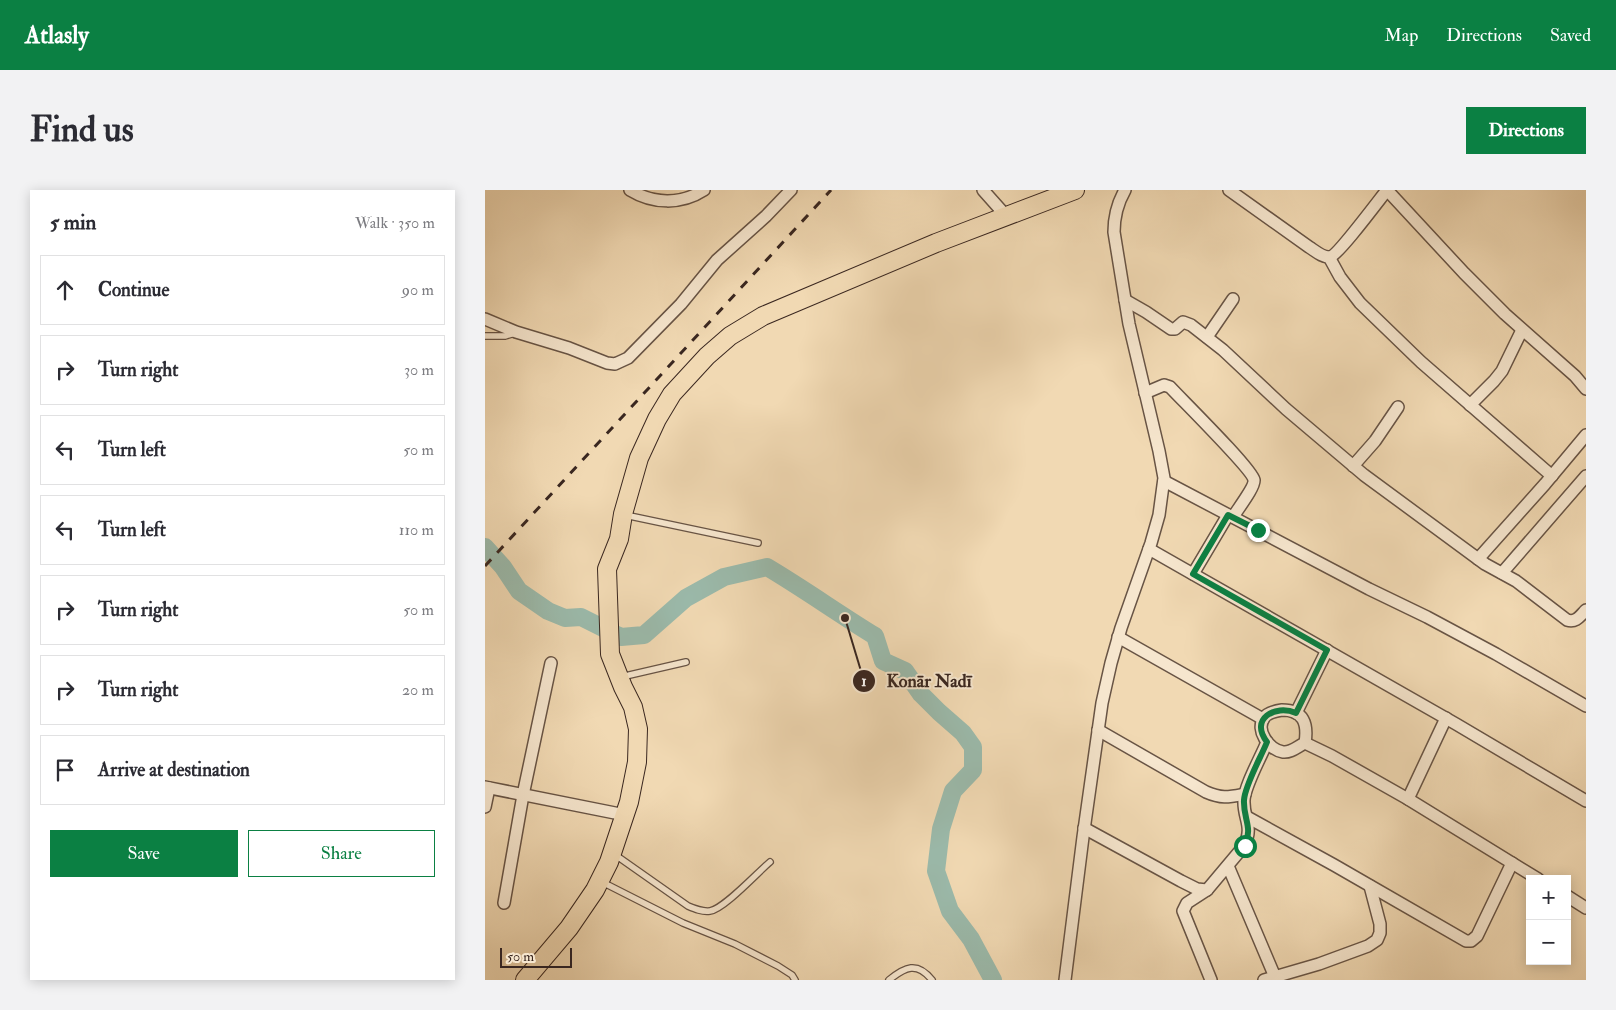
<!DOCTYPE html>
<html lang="en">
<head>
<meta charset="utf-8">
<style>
	:root { --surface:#fff; --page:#f2f2f3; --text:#2b2b33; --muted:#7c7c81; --line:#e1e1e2; --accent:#0b8043 }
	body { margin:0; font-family:"IM FELL Double Pica",serif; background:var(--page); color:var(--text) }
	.controls { position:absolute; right:15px; bottom:15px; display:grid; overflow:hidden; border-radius:0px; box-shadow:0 2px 12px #0003 }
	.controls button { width:45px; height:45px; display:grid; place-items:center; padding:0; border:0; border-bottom:1px solid var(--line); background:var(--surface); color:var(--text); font:25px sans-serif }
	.scale { position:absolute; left:15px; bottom:12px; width:72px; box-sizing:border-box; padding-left:5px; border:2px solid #3a2720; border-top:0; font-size:14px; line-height:18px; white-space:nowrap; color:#3a2720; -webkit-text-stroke:4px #f6e6ce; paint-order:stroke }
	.stop { position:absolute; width:15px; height:15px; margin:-11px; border:4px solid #0b8043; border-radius:50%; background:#fff }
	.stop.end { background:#0b8043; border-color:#fff; box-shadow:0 1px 5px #0008 }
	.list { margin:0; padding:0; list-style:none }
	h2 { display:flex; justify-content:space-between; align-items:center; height:65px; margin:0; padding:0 20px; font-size:21px }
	h2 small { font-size:16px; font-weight:400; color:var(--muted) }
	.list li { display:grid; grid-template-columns:32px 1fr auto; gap:15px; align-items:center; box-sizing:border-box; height:70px; margin:0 10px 10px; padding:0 10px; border:1px solid var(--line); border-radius:0px }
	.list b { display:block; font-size:19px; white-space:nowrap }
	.list em { font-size:16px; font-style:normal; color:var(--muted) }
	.actions { display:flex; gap:10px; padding:15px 20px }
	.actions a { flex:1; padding:11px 0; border:1px solid var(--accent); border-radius:0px; text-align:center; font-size:18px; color:var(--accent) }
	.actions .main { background:var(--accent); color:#fff }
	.icon { flex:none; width:28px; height:28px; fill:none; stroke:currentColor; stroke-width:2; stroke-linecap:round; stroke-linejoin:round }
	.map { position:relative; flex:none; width:1101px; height:790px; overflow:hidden; border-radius:0px }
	header { display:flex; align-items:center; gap:30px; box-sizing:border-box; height:70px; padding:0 25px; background:var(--accent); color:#fff }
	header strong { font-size:24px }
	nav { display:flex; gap:28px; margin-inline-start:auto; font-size:18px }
	.intro { display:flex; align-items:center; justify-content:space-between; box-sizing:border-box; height:120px; padding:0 30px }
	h1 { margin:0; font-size:35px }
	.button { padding:12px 22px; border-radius:0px; background:var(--accent); color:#fff; font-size:18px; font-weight:700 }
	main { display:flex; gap:30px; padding:0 30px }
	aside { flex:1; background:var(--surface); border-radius:0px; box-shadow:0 2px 12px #0003 }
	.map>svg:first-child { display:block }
</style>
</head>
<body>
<header>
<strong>Atlasly</strong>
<nav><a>Map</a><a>Directions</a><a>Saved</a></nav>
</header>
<div class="intro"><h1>Find us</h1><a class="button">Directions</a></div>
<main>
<aside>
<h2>5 min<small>Walk · 350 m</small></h2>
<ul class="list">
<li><svg class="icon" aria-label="ahead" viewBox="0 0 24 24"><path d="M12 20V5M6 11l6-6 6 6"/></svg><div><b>Continue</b></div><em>90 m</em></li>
<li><svg class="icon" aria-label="right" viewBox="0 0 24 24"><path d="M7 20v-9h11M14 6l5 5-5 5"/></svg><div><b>Turn right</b></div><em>30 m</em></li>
<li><svg class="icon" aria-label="left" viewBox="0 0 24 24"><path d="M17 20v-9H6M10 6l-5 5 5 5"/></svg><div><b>Turn left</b></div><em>50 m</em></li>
<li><svg class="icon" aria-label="left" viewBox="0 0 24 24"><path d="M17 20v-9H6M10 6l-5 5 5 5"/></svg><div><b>Turn left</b></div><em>110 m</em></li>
<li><svg class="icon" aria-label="right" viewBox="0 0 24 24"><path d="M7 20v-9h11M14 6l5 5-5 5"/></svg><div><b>Turn right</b></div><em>50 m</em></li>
<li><svg class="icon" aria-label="right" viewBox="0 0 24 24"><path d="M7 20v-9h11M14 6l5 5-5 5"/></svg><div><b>Turn right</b></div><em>20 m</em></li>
<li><svg class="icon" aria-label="arrive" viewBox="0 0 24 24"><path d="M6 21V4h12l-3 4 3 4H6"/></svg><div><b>Arrive at destination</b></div></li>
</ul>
<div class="actions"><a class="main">Save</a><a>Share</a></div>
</aside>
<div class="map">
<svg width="1101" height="790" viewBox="0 0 1101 790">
	<rect width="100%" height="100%" fill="#f1d9b3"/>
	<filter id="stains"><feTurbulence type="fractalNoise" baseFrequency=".004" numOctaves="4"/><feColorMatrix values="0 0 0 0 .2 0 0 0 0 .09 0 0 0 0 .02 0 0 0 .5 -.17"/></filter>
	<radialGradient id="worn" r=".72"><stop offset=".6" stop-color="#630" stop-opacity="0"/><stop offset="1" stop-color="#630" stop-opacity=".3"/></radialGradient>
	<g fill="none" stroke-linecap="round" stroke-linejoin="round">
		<!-- river -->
		<path stroke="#9bbaab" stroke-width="18" d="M 0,357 L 18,377 L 34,401 L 63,421 L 80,428 L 96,427 L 136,447 L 159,445 L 201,408 L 239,387 L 282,377 C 319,399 354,424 390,446 L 398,471 L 420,481 L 436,504 L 454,522 L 478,543 L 488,557 L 488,580 L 468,601 L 456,639 L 451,681 L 465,721 L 486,749 L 508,790"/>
		<defs>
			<g id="service">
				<polyline points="0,146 20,146 30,143"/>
				<polyline points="140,325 273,353"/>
				<polyline points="136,487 201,472"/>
				<path d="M 129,664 L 203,716 C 210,719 217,722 225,721 C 239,719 273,682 285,672"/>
				<polyline points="117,692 198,733 250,754 293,776 307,785 310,790"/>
				<path d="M 404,790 C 420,777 432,771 447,790"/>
			</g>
			<g id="minor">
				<path d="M 145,0 C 168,14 196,15 219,0"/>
				<polyline points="498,0 522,27"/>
				<path d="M 744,0 L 824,57 C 829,60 838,68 845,67 C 853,65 894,10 902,0"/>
				<polyline points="902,0 979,83 1020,124 1090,186 1101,199"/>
				<polyline points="844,67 855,87 875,113 936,172 1067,286"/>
				<path d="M 640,110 L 661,122 L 686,139 L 690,139 L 698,132 L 706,135 L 738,160 L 801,219 L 879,285 L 1000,374 L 1031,391 L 1082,430 C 1091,433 1095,426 1101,420"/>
				<polyline points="0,129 31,142 84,158 122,173 130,174 143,168 196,114 232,70 281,26 306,0"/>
				<polyline points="722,147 748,109"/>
				<path d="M 660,203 L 679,195 L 685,197 C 697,210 767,279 769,290 C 770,297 752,320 748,327"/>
				<polyline points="985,215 1009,191 1017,181 1037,140"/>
				<polyline points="868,276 890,251 913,217"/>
				<polyline points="679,291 884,399 942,427 1011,464 1101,516"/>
				<polyline points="664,359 971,534 1101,611"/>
				<polyline points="993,369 1060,294 1101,245"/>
				<polyline points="1017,383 1101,286"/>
				<polyline points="708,384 743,325"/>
				<polyline points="633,447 778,529"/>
				<path d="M 797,520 C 819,520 823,534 820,553 C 813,556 806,563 798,562 C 784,560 770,540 779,528 C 782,523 790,521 797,520 Z"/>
				<polyline points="811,523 842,460"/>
				<path d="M 613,540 L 721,602 C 737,609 744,607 760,604"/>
				<polyline points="820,553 847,566 923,609 1053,689"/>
				<polyline points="0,597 140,625"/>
				<polyline points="923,609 961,528"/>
				<polyline points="0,617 4,598"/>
				<polyline points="762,627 849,675 981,751 986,751 992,746 1027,673"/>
				<path d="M 599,638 L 696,691 L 712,699 L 722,700 L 759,656 C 769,636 758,629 759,610 C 760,595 776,567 782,552"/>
				<polyline points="743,676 790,787"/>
				<polyline points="722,700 702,713 698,721 726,790"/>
				<polyline points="1082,706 1101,718"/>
				<polyline points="19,713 38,605 66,473"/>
				<path d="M 580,790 L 598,647 L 617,513 L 626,473 L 636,438 L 666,353 L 674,325 L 679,288 L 674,261 L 644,134 L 629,42 C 629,26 632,14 640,0"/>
				<polyline points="779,790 834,774 883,756 892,750 895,743 895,734 885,696"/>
			</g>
			<polyline id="primary" points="40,790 84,738 110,700 124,672 144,612 152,572 153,539 148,517 138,497 125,464 122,379 134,349 138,324 154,268 172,229 187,204 222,166 245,146 278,126 451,53 590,0"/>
		</defs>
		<!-- service casing -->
		<use href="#service" stroke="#685445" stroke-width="8"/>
		<!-- minor casing -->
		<use href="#minor" stroke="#685445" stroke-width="14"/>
		<!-- primary casing -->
		<use href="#primary" stroke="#3a2720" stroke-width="20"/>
		<!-- service -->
		<use href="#service" stroke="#f6e6ce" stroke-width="5.5"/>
		<!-- minor -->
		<use href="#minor" stroke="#f6e6ce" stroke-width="11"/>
		<!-- primary -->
		<use href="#primary" stroke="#f1d9b3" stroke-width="18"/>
		<!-- rail -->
		<polyline stroke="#3a2720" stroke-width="3" stroke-dasharray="9 9" stroke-linecap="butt" points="0,376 346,0"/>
	</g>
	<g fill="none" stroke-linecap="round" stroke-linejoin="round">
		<!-- route -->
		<path stroke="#0b8043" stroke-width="6" d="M 760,656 C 768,636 758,629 759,610 C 760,595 776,567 782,552 C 764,529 790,514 811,523 L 842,460 L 708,384 L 743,325 L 773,340"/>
	</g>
	<!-- callouts -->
	<path fill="none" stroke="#3a2720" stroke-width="2" d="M360 428L379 491"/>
	<g fill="#3a2720" stroke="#f6e6ce" stroke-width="2">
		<circle cx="360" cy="428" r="5"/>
		<circle cx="379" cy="491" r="12"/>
	</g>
	<g font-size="15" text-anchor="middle" font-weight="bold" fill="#fff">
		<text x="379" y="496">1</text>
	</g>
	<g font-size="18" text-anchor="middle" font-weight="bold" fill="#3a2720" stroke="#f6e6ce" stroke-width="4" stroke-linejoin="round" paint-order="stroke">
		<text x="444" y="497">Konār Nadī</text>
	</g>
	<rect width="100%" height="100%" filter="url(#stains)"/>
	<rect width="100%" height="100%" fill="url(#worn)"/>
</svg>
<div class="controls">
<button>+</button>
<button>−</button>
</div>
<div class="scale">50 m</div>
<div class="stop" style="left:760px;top:656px"></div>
<div class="stop end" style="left:773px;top:340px"></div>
</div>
</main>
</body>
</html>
